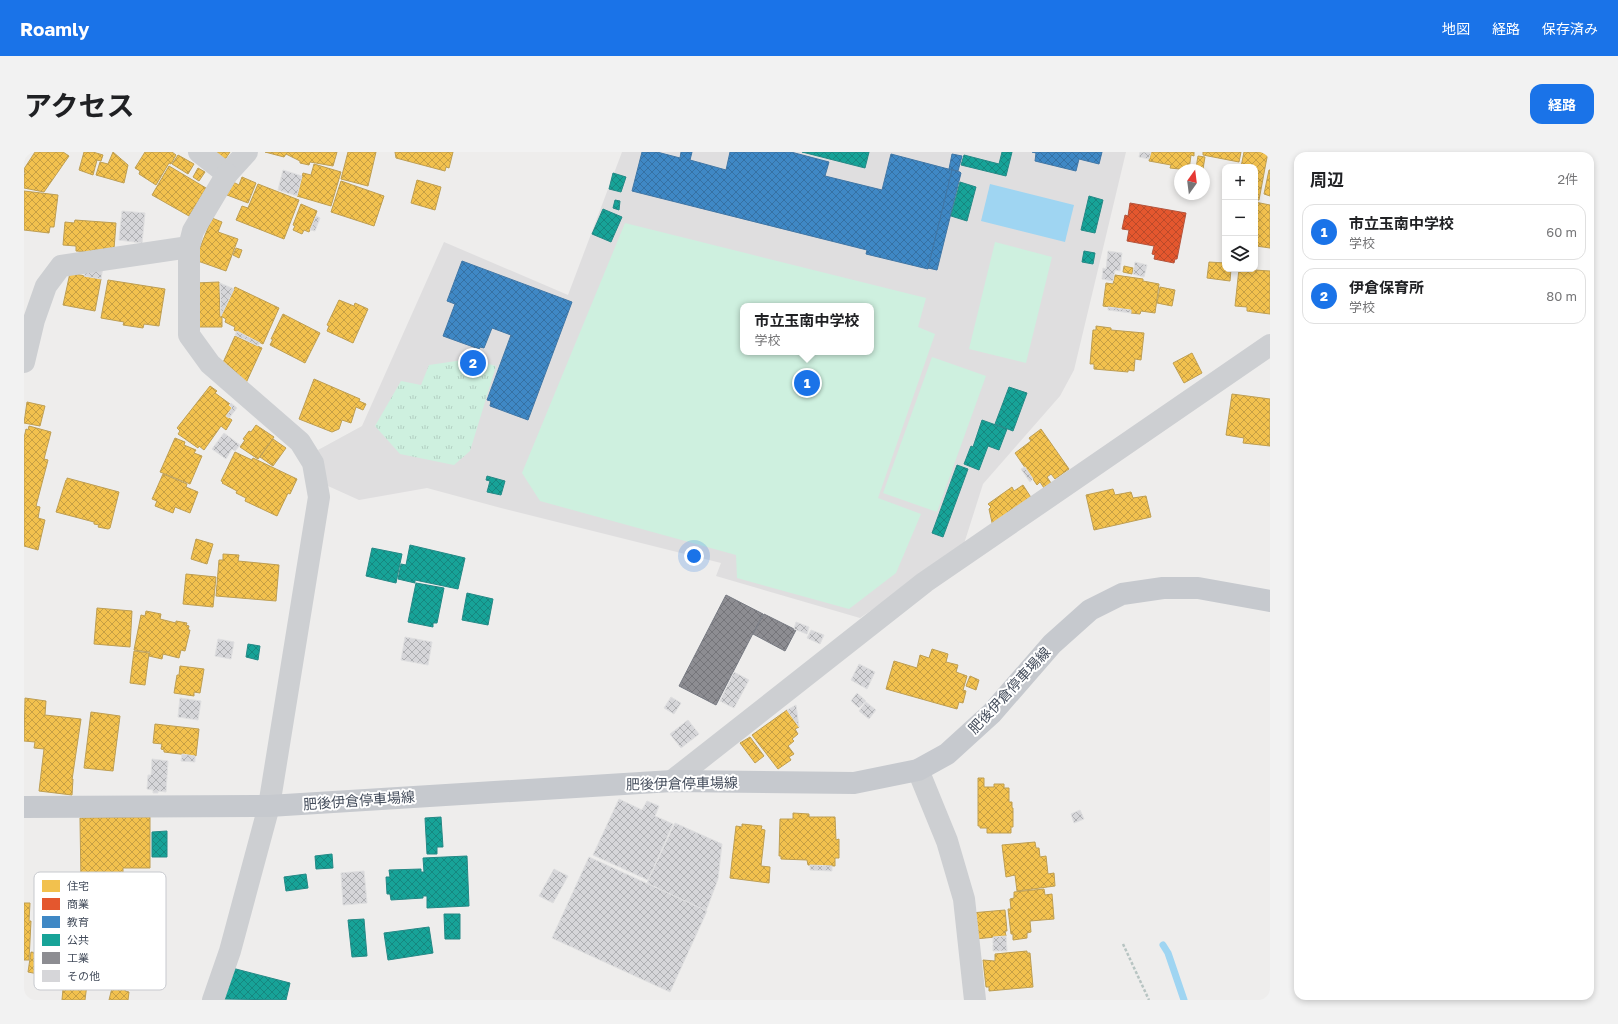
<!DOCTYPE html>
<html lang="ja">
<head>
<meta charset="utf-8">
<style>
	:root { --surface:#fff; --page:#f2f2f2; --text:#202124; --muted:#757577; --line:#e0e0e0; --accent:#1a73e8 }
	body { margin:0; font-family:"Golos Text","Noto Sans JP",sans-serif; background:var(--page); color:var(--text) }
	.controls { position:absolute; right:12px; top:12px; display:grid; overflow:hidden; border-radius:8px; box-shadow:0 2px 6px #0003 }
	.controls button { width:36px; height:36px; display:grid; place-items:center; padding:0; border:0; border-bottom:1px solid var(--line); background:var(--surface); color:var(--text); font:20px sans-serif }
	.compass { position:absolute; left:1150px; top:12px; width:36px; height:36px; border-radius:50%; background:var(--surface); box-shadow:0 2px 6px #0003; rotate:14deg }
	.you { position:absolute; left:670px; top:404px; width:14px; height:14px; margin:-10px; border:3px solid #fff; border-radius:50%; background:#1a73e8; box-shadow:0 0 0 6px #1a73e833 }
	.badge { display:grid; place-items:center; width:26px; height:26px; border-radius:50%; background:var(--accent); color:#fff; font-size:13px; font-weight:700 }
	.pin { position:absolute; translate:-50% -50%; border:2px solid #fff; box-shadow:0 1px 4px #0006 }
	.popup { position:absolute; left:716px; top:151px; width:134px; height:52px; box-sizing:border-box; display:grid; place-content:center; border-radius:8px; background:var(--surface); filter:drop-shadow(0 1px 3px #0005); font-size:13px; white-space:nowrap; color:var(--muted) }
	.popup b { font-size:15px; color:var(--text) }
	.popup::after { content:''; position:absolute; left:50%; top:100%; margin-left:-8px; border:8px solid transparent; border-top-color:var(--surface) }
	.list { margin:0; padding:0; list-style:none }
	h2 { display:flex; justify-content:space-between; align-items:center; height:52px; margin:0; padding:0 16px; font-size:17px }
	h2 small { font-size:13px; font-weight:400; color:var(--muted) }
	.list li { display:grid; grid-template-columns:26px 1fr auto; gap:12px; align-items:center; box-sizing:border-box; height:56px; margin:0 8px 8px; padding:0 8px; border:1px solid var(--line); border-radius:12px }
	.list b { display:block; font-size:15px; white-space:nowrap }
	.list p { margin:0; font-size:13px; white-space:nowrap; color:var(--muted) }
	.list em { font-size:13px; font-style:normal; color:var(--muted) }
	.icon { flex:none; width:22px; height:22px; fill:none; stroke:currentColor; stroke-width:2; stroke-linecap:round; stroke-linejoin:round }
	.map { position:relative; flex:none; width:1246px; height:848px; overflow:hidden; border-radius:12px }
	header { display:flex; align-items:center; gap:24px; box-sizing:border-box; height:56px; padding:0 20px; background:var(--accent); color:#fff }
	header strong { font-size:19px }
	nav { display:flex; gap:22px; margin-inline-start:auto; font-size:14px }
	.intro { display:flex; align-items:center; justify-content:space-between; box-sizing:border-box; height:96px; padding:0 24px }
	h1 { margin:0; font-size:28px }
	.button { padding:10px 18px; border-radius:12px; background:var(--accent); color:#fff; font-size:14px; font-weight:700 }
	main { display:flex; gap:24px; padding:0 24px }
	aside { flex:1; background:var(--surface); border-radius:12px; box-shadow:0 2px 6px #0003 }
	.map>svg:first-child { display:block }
</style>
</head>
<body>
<header>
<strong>Roamly</strong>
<nav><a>地図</a><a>経路</a><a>保存済み</a></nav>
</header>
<div class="intro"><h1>アクセス</h1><a class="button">経路</a></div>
<main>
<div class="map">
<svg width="1246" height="848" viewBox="0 0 1246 848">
	<defs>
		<pattern id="park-tufts" width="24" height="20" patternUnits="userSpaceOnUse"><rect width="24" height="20" fill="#cef0df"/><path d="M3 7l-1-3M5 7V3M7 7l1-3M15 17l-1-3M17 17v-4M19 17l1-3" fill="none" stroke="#b2cfc2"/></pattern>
		<pattern id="homes-cross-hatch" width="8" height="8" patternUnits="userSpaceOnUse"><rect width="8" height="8" fill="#f2c14e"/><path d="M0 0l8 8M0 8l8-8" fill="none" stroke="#c69f44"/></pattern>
		<pattern id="shops-cross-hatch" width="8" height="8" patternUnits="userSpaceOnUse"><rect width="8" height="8" fill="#e4572e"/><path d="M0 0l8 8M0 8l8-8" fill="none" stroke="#ba4a2a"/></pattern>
		<pattern id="schools-cross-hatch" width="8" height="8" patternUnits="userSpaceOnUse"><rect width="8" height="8" fill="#3f88c5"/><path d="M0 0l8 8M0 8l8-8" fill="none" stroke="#3671a3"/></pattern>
		<pattern id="public-cross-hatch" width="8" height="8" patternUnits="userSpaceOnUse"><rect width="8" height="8" fill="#17a398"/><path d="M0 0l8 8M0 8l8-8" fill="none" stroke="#16877f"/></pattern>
		<pattern id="industry-cross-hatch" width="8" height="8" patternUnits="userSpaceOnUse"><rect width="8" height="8" fill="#8d8d92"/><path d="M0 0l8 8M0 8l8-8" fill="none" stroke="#75757a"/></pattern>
		<pattern id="building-cross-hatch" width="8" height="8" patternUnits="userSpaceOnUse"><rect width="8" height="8" fill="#d6d6d9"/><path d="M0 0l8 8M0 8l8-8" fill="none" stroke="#afb0b3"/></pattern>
	</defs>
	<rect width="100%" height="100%" fill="#eeedec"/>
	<!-- education -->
	<path fill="#dfdedf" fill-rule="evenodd" d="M 598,0 L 1102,0 L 1050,218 L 1036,244 L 959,332 L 939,395 L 836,466 L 692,424 L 697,411 L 477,356 L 403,336 L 335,348 L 304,334 L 294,298 L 338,274 L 420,90 L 544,143 ZM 719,154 L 847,154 L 847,200 L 719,200 Z"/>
	<!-- park -->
	<polygon fill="url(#park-tufts)" points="446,207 472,214 446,299 430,313 376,302 351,274 377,229 397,233 405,213"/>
	<!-- pitch -->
	<g fill="#cef0df" fill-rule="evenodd">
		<path d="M 601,71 L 902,146 L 894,175 L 911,182 L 854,346 L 897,362 L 872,421 L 825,457 L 713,426 L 712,403 L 516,349 L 498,321 ZM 719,154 L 847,154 L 847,200 L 719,200 Z"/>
		<polygon points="971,90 1028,105 1002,211 945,197"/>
		<polygon points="908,205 962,224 913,360 859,341"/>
	</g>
	<!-- water -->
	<polygon fill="#9fd5f2" points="966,32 1050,53 1041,90 957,69"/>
	<!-- homes -->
	<g fill="url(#homes-cross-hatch)" stroke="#be9e52">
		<polygon points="11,0 39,0 45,4 20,40 0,36 0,23 1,22 0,17"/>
		<polygon points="60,0 69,0 79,3 77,9 73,8 69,23 55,18"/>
		<polygon points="89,0 104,13 100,31 72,23 76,10 84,12"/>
		<polygon points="121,0 148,0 152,3 147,12 145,11 132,33 115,22 116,19 111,16"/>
		<polygon points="190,0 206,0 202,6 197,7"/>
		<polygon points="241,0 313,0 309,14 286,10 285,13 276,11 276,9 262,2 260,5"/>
		<polygon points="324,0 352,0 344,34 317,27"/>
		<polygon points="371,0 429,0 425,16 422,15 421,19 372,6"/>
		<polygon points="1127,0 1170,0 1170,4 1167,3 1165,18 1146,16 1147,13 1125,9"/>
		<polygon points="1179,0 1217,0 1215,10 1179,3"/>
		<polygon points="1220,0 1244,0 1235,48 1231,48 1231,15 1217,15"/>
		<polygon points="154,3 170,12 164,22 148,12"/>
		<polygon points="1174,4 1181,5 1179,17 1172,16"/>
		<polygon points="290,12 317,20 307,54 273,44 279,21 287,23"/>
		<polygon points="145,14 182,36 165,64 128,43"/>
		<polygon points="174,16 181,20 175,29 169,25"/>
		<polygon points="1245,18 1246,18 1246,44 1240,42"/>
		<polygon points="218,25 232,31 224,51 203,43 209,30 215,33"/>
		<polygon points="393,28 417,35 411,58 387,51"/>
		<polygon points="317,29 360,44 350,74 307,60"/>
		<polygon points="234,32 275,48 260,87 212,68 218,54 224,56"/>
		<polygon points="0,39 34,43 30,75 26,75 25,81 0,78"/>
		<polygon points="1231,50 1246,53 1246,96 1232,94 1231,98"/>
		<polygon points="277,52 293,59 285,80 280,78 278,82 269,78 271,74 269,73"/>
		<polygon points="188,66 198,70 194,80 214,87 202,119 171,108"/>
		<polygon points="51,68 92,71 90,97 80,96 80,99 68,98 68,100 52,99 52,94 39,93 41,70 50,71"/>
		<polygon points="212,96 218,98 215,106 209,103"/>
		<polygon points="1185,110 1201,111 1201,117 1207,117 1206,129 1183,126"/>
		<polygon points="1100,114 1109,116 1108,122 1099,120"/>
		<polygon points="1215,117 1246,119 1246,162 1223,159 1223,155 1211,154"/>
		<polygon points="46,121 77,127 71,159 39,153"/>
		<polygon points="1091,123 1119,127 1119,129 1135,132 1131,161 1117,159 1116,162 1107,161 1107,158 1079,154 1082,131 1089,132"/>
		<polygon points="84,128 141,137 135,174 120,172 119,176 99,173 100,170 77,166"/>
		<polygon points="195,130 196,165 198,165 198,175 172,175 171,131"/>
		<polygon points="211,135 255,156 239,192 210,178 211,175 201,170 202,167 197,164"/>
		<polygon points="1136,135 1151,138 1148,154 1133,151"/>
		<polygon points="315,148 330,154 331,151 344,157 329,191 303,179 305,174 303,173"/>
		<polygon points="259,162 296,181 281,211 246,193 249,187 247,187"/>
		<polygon points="1072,174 1087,176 1087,178 1120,181 1117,208 1111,207 1110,219 1104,218 1104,220 1070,217 1070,212 1066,212 1069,178 1072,178"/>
		<polygon points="211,184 238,196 222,231 197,215"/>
		<polygon points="1168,201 1178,221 1160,231 1149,211"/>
		<polygon points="290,227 336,247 335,249 342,252 339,258 332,255 327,271 318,268 315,277 308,280 275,267"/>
		<polygon points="186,234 193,239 191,241 206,252 205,253 208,256 202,264 208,268 202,278 197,274 180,298 175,294 174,296 154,282 156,279 153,276"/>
		<polygon points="1208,242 1246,247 1246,294 1219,291 1220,286 1202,283"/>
		<polygon points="3,250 21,254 16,274 0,271"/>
		<polygon points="232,273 250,285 234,307 216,295 221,288 219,287 225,279 227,280"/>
		<polygon points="5,274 27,280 20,307 24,308 12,354 16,355 14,366 21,368 14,398 0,394 0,286 2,277 4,278"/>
		<polygon points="1017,277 1045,317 1031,327 1027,322 1023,325 1027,331 1020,336 1016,330 1013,333 991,301 1007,289 1005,286"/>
		<polygon points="151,286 161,290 160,293 172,298 170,301 178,304 166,332 136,320"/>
		<polygon points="249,287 262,296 249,314 236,305"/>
		<polygon points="211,300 228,308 229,306 273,327 266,342 264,341 253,364 221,349 222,346 212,341 213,339 198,331 199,330 197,329"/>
		<polygon points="139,322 163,332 162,335 174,340 166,361 151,355 149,361 131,354 133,349 128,347"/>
		<polygon points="43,326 95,340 86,376 84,377 74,375 75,373 70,372 70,370 32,360 42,328 43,328"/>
		<polygon points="999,333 1008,347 969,375 965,357 967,355 964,352 988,335 990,339"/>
		<polygon points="1089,337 1091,343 1107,340 1109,346 1122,344 1127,365 1070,378 1062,343"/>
		<polygon points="172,387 189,392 183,412 167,407"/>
		<polygon points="199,402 215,403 214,409 255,413 252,449 192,444 195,408 199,408"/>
		<polygon points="162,422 192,425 189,455 159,452"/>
		<polygon points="73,456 108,459 106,495 70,492"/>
		<polygon points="122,459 137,462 136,467 152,471 152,469 163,471 162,473 165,474 164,478 166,478 161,499 157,498 155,506 139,502 138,507 125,504 126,500 110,498 117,463 121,464"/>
		<polygon points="908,497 924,502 922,510 934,513 932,520 943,524 939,538 942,539 939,551 935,550 933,557 862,537 870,509 893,516 896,503 905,506"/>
		<polygon points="110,499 125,501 121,533 106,531"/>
		<polygon points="156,514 180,517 176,541 170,540 170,544 150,541 153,523 155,523"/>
		<polygon points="946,524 955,528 952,538 942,534"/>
		<polygon points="1,546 22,549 21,563 57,567 48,628 49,627 48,643 15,639 20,597 10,596 11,590 0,589"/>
		<polygon points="763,558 775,575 771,577 774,582 768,587 770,589 764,594 770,602 765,605 767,608 754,617 728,583"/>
		<polygon points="67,560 96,564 89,619 60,616"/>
		<polygon points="131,572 175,577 172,604 140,600 140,598 137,597 138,592 129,591"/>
		<polygon points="726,585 740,604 731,611 716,591"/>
		<polygon points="954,626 960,626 960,635 970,635 970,632 980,632 980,636 985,636 985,650 988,650 988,656 989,656 989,675 987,675 987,681 963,681 963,676 956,676 956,674 954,674"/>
		<polygon points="769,661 785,662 785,665 811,665 812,688 815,687 815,706 811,706 811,714 784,713 783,708 757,707 757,704 755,704 756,667 769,667"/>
		<polygon points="126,665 126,716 99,716 99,723 71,723 71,731 57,731 56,666"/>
		<polygon points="718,672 738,674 737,677 741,678 737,714 746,715 745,731 706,726 712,674 718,675"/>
		<polygon points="1011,690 1012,696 1015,696 1016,705 1022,704 1024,722 1030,721 1031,734 993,739 991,723 982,725 978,693"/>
		<polygon points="1020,737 1021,743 1028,742 1030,767 1006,769 1007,780 1003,781 1003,786 989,788 989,782 987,782 984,757 987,757 986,747 990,746 990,740"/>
		<polygon points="0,751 6,751 5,769 7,769 5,808 0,808"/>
		<polygon points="981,758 983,779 981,779 982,784 951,787 947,761"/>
		<polygon points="86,771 112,774 106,823 63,817 63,815 61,814 66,773 85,776"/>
		<polygon points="1003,799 1003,801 1006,801 1009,835 965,839 965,835 962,835 959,808 971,809 971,802"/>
		<polygon points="7,800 40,805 36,833 13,830 14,822 4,820"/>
		<polygon points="40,825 54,826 54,831 63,832 61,848 38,848"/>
		<polygon points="89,832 102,834 101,839 105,840 104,848 85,848"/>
	</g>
	<!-- shops -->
	<polygon fill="url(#shops-cross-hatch)" stroke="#b4543c" points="1106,51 1162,61 1153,107 1151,107 1150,111 1130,107 1131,103 1128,102 1130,94 1103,89 1105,78 1098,77 1101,63 1104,64"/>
	<!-- schools -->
	<g fill="url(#schools-cross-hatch)" stroke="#4076a5">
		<polygon points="618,0 633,0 656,6 657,0 668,0 666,8 702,18 706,0 767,0 805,10 801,24 858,38 867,2 928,18 904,117 842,102 843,98 608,39"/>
		<polygon points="1008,0 1078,0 1075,12 1055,7 1052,19 1011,9 1012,1"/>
		<polygon points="928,2 938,4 934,19 925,17"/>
		<polygon points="928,18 936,20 937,21 913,118 904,116"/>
		<polygon points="438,109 548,150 504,268 466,254 467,249 463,248 487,183 468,176 460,196 456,195 455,197 419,184 431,152 423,149"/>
	</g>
	<!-- public -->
	<g fill="url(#public-cross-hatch)" stroke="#248986">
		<polygon points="778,0 845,0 841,16"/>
		<polygon points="978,0 988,0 982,24 937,13 940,3 975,12"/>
		<polygon points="589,21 602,25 597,40 585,37"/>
		<polygon points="936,30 952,35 943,69 927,64"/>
		<polygon points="1065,44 1079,48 1071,81 1057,78"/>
		<polygon points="591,48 596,49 595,58 589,56"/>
		<polygon points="579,57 598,65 587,90 568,82"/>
		<polygon points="1060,99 1071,101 1069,112 1058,110"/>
		<polygon points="985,235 1003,241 989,279 971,272"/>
		<polygon points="958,268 983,277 975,298 964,294 955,318 940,312 947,294 949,295"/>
		<polygon points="933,313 944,317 919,385 908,381"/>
		<polygon points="463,324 481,329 477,343 463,340 466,329 462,328"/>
		<polygon points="386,393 441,406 434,437 391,428 391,431 374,427 377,412 382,413"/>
		<polygon points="348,396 378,402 372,431 342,424"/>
		<polygon points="392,431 420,436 413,471 409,471 409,475 384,470"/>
		<polygon points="443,441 469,447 464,473 438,468"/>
		<polygon points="224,492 236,494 234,508 222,505"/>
		<polygon points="417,665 419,695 413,695 413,702 403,702 401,666"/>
		<polygon points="143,679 143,705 128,705 128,680"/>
		<polygon points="308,702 309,716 292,717 291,704"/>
		<polygon points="443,704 445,754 403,756 403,744 399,744 399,746 367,748 366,742 363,742 362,725 366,725 365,718 397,717 397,720 400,720 399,706"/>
		<polygon points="282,722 284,736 262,739 260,725"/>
		<polygon points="420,762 436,762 436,787 421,787"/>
		<polygon points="340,767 343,804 328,805 324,768"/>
		<polygon points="405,775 409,801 364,808 360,781"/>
		<polygon points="208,816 266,831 262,848 200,847"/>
	</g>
	<!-- industry -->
	<g fill="url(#industry-cross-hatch)" stroke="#777a82">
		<polygon points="702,443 739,462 692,553 655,534"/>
		<polygon points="740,462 772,478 761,499 729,482"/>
	</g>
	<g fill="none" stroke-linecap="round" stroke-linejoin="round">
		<!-- stream -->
		<polyline stroke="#9fd5f2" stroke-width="7" points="1139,793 1144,801 1160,848"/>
	</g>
	<!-- building -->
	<g fill="url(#building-cross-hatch)" stroke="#dfdfe0">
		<polygon points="1116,0 1127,0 1125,7 1115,5"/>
		<polygon points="259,18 278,24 273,44 254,38"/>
		<polygon points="98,59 121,61 118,91 95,88"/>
		<polygon points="292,64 296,66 291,79 286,78"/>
		<polygon points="1084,99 1098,101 1096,119 1091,118 1089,129 1078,127 1079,116 1082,117"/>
		<polygon points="1111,110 1123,113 1120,125 1109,122"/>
		<polygon points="79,115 77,127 60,124 61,118"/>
		<polygon points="196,131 210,137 197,164"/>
		<polygon points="1084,155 1107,158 1107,161 1084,158"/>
		<polygon points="213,179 236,191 234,194 211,183"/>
		<polygon points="207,251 213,256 205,266 202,264 208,256 205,253"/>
		<polygon points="200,281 216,293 211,299 208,297 202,307 188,297"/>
		<polygon points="1001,315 1009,327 1006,330 997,317"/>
		<polygon points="772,470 785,475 783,482 770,477"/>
		<polygon points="787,478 800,483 796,492 783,486"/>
		<polygon points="381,485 408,490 404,513 377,508"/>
		<polygon points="194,487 210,490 207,507 191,504"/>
		<polygon points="835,512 851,520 843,537 827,528"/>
		<polygon points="710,520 725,528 710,556 696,549"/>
		<polygon points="833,541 842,549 835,556 827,549"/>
		<polygon points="647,545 657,551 650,562 640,556"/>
		<polygon points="156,546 177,549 174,568 154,565"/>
		<polygon points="842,550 852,558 845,567 835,559"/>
		<polygon points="772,553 775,575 763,558"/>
		<polygon points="664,568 675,582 657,596 646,582"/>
		<polygon points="158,602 171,604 171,610 157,609"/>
		<polygon points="128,607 144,609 142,640 134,639 134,641 129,641 129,638 123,637 124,623 127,623"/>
		<polygon points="595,647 618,658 623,649 635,654 631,664 649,672 624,728 569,703"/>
		<polygon points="1056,658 1060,667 1050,671 1047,662"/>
		<polygon points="651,671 698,692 694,727 682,759 623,731"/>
		<polygon points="565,705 683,759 646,840 528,786"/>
		<polygon points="786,713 808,714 808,719 786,718"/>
		<polygon points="530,717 544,724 529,751 515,744"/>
		<polygon points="340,719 343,751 319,753 317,721"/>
		<polygon points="982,784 983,799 969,799 969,785"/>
	</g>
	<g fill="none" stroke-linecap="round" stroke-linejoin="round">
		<!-- path -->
		<polyline stroke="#b7c4c2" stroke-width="2.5" stroke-dasharray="3 2" stroke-linecap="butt" points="1099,792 1125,848"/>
		<!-- minor -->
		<g stroke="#cdcfd2" stroke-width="22">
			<polyline points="175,0 203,22 223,0"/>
			<polyline points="0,210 10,168 22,134 37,114 165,95"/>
			<polyline points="894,618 923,689 940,747 951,848"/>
			<polyline points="648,629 901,430 1246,193"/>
			<polyline points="189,848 206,799 245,654 295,345 289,311 276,290 186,212 165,183 165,95 169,79 203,22"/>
		</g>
		<!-- major -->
		<polyline stroke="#c6c9ce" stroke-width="22" points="0,655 245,654 648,629 830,631 894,618 923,602 968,561 1028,492 1066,458 1098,442 1139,436 1174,436 1246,449"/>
	</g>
	<g text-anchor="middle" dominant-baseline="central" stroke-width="4" stroke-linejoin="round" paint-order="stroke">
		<!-- street labels -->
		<g font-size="14" fill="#434c5b" stroke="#fff">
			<text transform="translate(985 538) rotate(-47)">肥後伊倉停車場線</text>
			<text transform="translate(658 631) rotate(-1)">肥後伊倉停車場線</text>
			<text transform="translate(335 648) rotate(-4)">肥後伊倉停車場線</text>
		</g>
	</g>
	<!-- legend -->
	<rect x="10" y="720" width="132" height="118" rx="6" fill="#fff" stroke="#c7c9ce" stroke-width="1"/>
	<rect x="18" y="728" width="18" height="12" fill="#f2c14e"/>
	<rect x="18" y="746" width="18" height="12" fill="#e4572e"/>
	<rect x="18" y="764" width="18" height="12" fill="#3f88c5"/>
	<rect x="18" y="782" width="18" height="12" fill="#17a398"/>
	<rect x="18" y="800" width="18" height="12" fill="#8d8d92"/>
	<rect x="18" y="818" width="18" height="12" fill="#d6d6d9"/>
	<g font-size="11" fill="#434c5b">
		<text x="43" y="738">住宅</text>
		<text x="43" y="756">商業</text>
		<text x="43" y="774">教育</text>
		<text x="43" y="792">公共</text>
		<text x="43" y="810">工業</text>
		<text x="43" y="828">その他</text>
	</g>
</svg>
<div class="controls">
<button>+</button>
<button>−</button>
<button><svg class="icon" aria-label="layers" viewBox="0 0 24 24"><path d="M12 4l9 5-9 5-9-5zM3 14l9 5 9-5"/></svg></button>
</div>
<svg class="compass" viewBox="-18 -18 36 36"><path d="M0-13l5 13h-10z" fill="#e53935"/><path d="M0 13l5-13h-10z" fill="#757577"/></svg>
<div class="you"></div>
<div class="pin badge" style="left:783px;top:231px">1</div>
<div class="popup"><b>市立玉南中学校</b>学校</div>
<div class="pin badge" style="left:449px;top:211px">2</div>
</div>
<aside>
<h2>周辺<small>2件</small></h2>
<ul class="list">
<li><span class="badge">1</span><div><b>市立玉南中学校</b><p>学校</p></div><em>60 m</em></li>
<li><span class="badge">2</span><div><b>伊倉保育所</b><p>学校</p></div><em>80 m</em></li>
</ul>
</aside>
</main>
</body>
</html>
